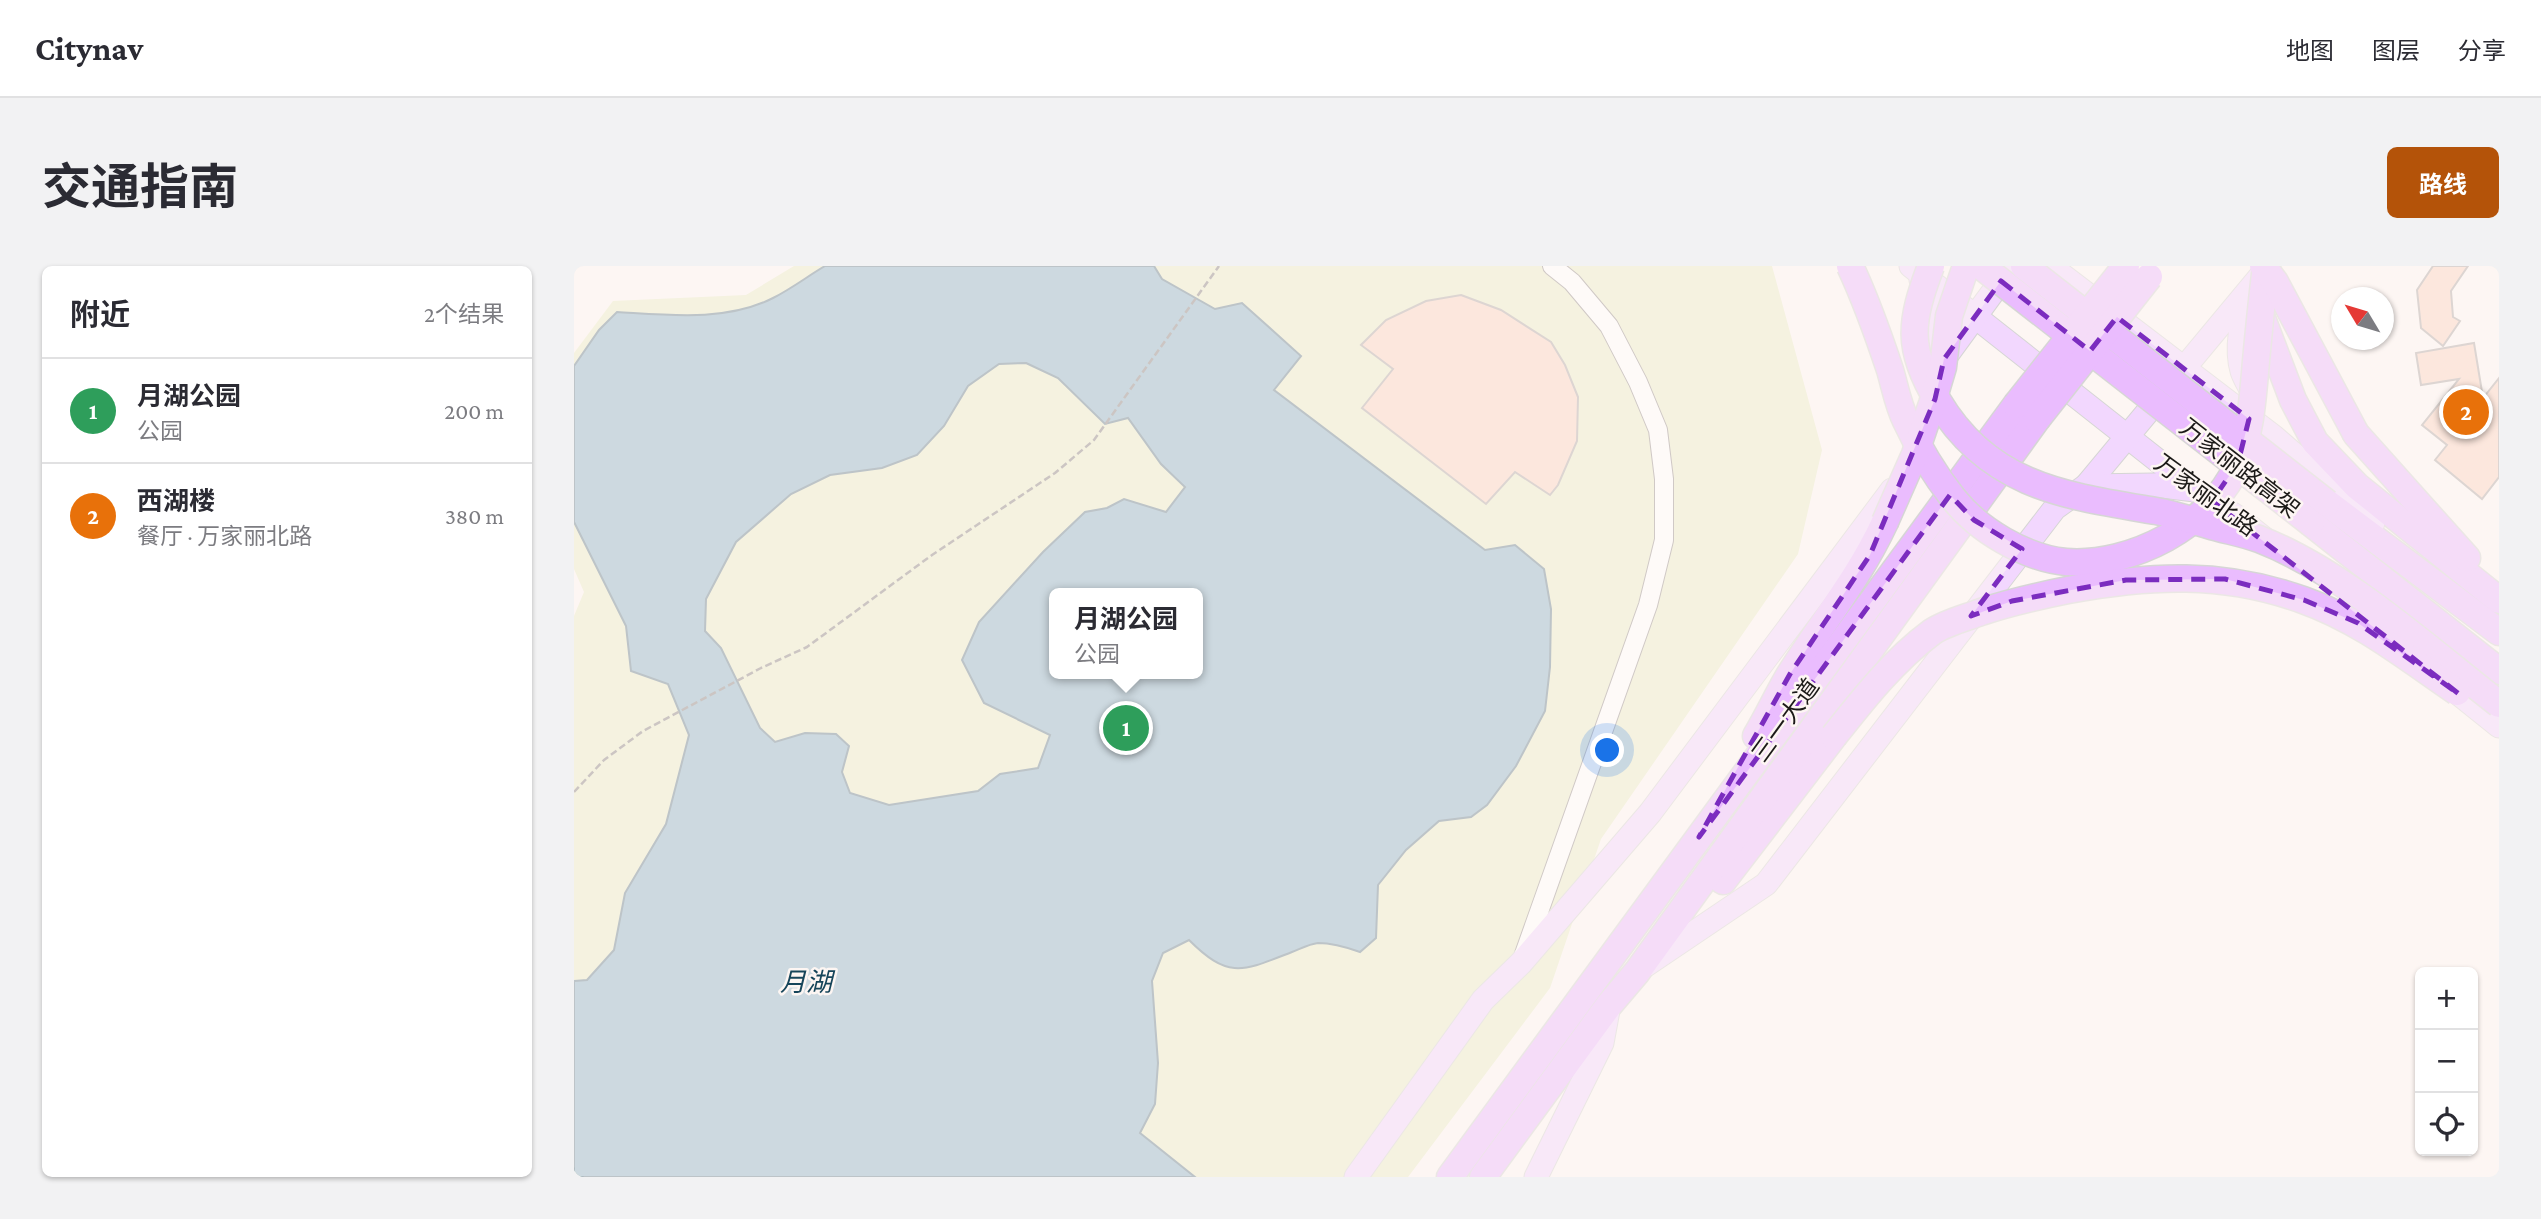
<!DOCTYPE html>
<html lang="zh">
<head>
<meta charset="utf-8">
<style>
	:root { --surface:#fff; --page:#f2f2f3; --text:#2b2b33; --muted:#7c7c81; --line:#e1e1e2; --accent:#b45309 }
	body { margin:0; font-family:"Crimson Pro","Noto Sans SC",serif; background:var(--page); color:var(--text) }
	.controls { position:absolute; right:21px; bottom:21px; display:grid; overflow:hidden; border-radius:10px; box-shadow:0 2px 5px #0004 }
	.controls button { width:63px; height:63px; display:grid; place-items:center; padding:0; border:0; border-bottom:2px solid var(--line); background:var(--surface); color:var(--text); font:35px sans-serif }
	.compass { position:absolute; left:1757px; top:21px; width:63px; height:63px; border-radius:50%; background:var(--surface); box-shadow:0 2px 5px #0004; rotate:308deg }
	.you { position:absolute; left:1034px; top:485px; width:24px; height:24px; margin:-18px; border:5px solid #fff; border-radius:50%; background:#1a73e8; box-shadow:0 0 0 10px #1a73e833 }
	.badge { display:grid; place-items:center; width:46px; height:46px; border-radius:50%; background:var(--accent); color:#fff; font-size:23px; font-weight:700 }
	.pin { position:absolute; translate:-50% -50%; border:4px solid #fff; box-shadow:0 2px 7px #0006 }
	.popup { position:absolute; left:475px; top:322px; width:154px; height:91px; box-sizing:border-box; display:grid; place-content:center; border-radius:10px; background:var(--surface); filter:drop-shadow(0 2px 5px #0005); font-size:23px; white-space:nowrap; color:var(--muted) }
	.popup b { font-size:26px; color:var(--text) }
	.popup::after { content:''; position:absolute; left:50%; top:100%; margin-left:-14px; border:14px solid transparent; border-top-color:var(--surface) }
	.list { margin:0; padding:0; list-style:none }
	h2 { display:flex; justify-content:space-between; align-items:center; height:91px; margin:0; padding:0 28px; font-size:30px }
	h2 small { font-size:23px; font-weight:400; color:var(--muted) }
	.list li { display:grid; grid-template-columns:46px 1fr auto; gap:21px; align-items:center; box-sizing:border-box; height:105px; padding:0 28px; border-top:2px solid var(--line) }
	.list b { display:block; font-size:26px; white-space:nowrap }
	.list p { margin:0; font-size:23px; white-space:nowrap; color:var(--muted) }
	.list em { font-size:23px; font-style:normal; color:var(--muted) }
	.icon { flex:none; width:38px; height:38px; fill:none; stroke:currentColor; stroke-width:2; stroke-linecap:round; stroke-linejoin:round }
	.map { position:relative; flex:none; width:1925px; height:911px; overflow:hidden; border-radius:10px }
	header { display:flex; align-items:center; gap:42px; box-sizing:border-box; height:98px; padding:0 35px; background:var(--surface); border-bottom:2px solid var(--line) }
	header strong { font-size:33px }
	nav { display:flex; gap:38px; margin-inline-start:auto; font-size:24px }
	.intro { display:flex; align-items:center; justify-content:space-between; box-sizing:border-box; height:168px; padding:0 42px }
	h1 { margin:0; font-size:49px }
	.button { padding:18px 32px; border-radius:10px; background:var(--accent); color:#fff; font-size:24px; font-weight:700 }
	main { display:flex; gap:42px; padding:0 42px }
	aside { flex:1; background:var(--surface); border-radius:10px; box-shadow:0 2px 5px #0004 }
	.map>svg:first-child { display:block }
</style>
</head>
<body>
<header>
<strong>Citynav</strong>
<nav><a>地图</a><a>图层</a><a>分享</a></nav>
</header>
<div class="intro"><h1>交通指南</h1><a class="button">路线</a></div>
<main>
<aside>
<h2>附近<small>2个结果</small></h2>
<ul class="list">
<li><span class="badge" style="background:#2e9e5b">1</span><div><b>月湖公园</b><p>公园</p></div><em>200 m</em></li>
<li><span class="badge" style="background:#e8710a">2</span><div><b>西湖楼</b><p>餐厅 · 万家丽北路</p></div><em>380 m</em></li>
</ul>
</aside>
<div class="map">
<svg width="1925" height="911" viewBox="0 0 1925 911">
	<rect width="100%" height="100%" fill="#fdf6f3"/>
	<!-- green -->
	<path fill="#eaedca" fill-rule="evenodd" d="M 220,0 L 1198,0 L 1248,184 L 1224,288 L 1027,573 L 976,722 L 834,911 L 0,911 L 0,350 L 10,326 L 0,303 L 0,87 L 39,35 L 172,29 ZM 480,327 L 624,327 L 624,408 L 480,408 Z"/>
	<!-- water -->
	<path fill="#92b6c9" stroke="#6f8794" stroke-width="2" fill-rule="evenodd" d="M 251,0 L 580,0 L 588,13 L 641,43 L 668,37 L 727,90 L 700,124 L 911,284 L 941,279 L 970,303 L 977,343 L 976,401 L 971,445 L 942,500 L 913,539 L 897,551 L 865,555 L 832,584 L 804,619 L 802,672 L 786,686 C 772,681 759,677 744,677 C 735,678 726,683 718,686 C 669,705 655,714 615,674 L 589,687 L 578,715 L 584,797 L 581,838 L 566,867 L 621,911 L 0,911 L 0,715 L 13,714 L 40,684 L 51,627 L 92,558 L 115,469 L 94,418 L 57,405 L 52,360 L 0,256 L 0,100 L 25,64 L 43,46 C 94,49 152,56 199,32 C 217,23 234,10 251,0 ZM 452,97 L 484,112 L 531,158 L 554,152 L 587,198 L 611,221 L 592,246 L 550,233 L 533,242 L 511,246 L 469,286 L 405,356 L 388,394 L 410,437 L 476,469 L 464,502 L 426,508 L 404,525 L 315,539 L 276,527 L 268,506 L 275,480 L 262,468 L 231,467 L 201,476 L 186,462 L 147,382 L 131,365 L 132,333 L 162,276 L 217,228 L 256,209 L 308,202 L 343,189 L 370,160 L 394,120 L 425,98 ZM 480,327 L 624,327 L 624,408 L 480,408 Z"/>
	<!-- building -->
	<g fill="#fad5c4" stroke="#b5aeab" stroke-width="2">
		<polygon points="1859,0 1894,0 1877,25 1879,51 1886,55 1869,80 1847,62 1843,24"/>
		<polygon points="887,29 927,44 977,76 991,99 1004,131 1003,175 984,219 976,229 941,206 912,238 788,142 819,103 787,79 812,54 852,35"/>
		<polygon points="1900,77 1909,132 1925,112 1925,211 1908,233 1861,194 1873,179 1848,159 1885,113 1847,119 1842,87"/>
	</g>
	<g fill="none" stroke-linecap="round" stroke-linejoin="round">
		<defs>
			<polyline id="minor" points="950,688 1074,339 1090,274 1090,213 1084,164 1064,116 1035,60 998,16 978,0"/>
			<g id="major">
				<polyline points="1337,0 1621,224 1663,251 1692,274"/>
				<polyline points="1476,0 1700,171 1799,257"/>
				<polyline points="1347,14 1366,65 1367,81"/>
				<path d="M 1678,30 C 1666,48 1662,85 1668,105 C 1671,114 1677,122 1680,131"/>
				<polyline points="1367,97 1438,0"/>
				<polyline points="1512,220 1695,0"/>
				<polyline points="1869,415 1925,460"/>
				<polyline points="1072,699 1192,618 1481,242 1512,220 1580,219 1621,224"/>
				<polyline points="782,911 909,734 947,697 1076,547 1318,224"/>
				<polyline points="962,911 1028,777 1035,739"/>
			</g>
			<g id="highway">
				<polyline points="1686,47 1719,134 1741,176 1783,220 1925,334"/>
				<polyline points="1782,168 1893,292"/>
				<polyline points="1753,237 1925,366"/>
				<polyline points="1737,257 1925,405"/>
				<path d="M 1182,470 C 1194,450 1204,428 1216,408 C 1249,355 1284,314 1311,256"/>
				<polyline points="1149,615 1260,470"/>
				<polyline points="876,911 1442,139"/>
				<polyline points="909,911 1035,739 1063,706 1463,153"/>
			</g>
		</defs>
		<!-- minor casing -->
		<use href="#minor" stroke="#999290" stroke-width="20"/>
		<!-- major casing -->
		<use href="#major" stroke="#d6d6d5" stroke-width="25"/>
		<!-- highway casing -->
		<use href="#highway" stroke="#d6d6d5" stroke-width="29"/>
		<!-- path -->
		<polyline stroke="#908b89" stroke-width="2.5" stroke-dasharray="7 3.5" stroke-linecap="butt" points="0,526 30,494 69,465 187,402 233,381 358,289 481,207 520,174 645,0"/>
		<!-- minor -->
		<use href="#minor" stroke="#fff" stroke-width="18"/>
		<!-- major -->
		<use href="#major" stroke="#f2d7fe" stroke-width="23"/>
		<!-- highway -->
		<use href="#highway" stroke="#eabcfe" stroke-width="26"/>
		<defs>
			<g id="highway-bridge">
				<path d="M 1276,0 C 1292,34 1304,68 1316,104 C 1321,121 1324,139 1332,155 C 1344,181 1361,209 1379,232 C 1404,264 1451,292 1492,296 C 1557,301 1637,259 1663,200 C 1677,168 1679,129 1682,95 C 1685,63 1688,32 1692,0"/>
				<path d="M 1357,0 C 1336,55 1332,83 1364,135 C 1415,221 1493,230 1582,245 C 1600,248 1617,254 1634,259 C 1650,264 1668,267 1685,273 C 1770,306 1853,382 1925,438"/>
				<polyline points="1407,0 1737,257"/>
				<polyline points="1450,0 1753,237"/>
				<polyline points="1689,0 1701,16 1782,168"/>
				<polyline points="1442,139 1552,0"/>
				<polyline points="1463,153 1575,11"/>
				<polyline points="1311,256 1341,188 1358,138 1369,101 1375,50 1392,0"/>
				<path d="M 1260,470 C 1290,432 1319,395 1358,366 C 1371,357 1391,352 1407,346 C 1436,336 1464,330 1494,324 C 1576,309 1649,305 1729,334 C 1786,354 1833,392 1883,426"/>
			</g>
		</defs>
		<!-- highway-bridge casing -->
		<use href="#highway-bridge" stroke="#d6d6d5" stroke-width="29" stroke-linecap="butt"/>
		<!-- highway-bridge -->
		<use href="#highway-bridge" stroke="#eabcfe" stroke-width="26"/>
	</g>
	<!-- marked area -->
	<path d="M0 0H1925V911H0ZM 1427,15 L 1516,85 L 1543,51 L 1675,153 L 1664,197 L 1638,235 L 1885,428 L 1784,357 L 1730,334 L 1651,313 L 1552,314 L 1438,335 L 1397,350 L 1448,283 L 1400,254 L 1376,229 L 1125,571 L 1216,408 L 1296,289 L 1361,133 L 1370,93 Z" fill="#fdf6f3" fill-opacity=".55" fill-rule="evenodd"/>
	<path fill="none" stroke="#7b2cbf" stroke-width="5" stroke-dasharray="14 9" stroke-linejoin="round" d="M 1427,15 L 1516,85 L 1543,51 L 1675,153 L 1664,197 L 1638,235 L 1885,428 L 1784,357 L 1730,334 L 1651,313 L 1552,314 L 1438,335 L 1397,350 L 1448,283 L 1400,254 L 1376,229 L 1125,571 L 1216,408 L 1296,289 L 1361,133 L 1370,93 Z"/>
	<g text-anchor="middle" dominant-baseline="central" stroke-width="5" stroke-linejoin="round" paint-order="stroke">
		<!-- street labels -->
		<g font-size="24" fill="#1c1a18" stroke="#fdf6f3">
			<text transform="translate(1666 202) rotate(38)">万家丽路高架</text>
			<text transform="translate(1632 229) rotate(36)">万家丽北路</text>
			<text transform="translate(1211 454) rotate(-54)">三一大道</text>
		</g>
		<!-- water labels -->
		<g font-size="26" font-style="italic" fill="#16455a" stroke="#fdf6f3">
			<text x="232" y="716">月湖</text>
		</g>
	</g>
</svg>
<div class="controls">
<button>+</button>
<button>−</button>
<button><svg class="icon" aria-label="locate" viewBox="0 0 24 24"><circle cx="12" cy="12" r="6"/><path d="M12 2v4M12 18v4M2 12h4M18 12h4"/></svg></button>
</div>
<svg class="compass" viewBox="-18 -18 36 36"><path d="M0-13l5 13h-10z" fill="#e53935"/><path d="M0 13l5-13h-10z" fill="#7c7c81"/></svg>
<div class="you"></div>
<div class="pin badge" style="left:552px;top:462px;background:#2e9e5b">1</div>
<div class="popup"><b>月湖公园</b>公园</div>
<div class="pin badge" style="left:1892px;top:146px;background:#e8710a">2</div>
</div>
</main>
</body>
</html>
